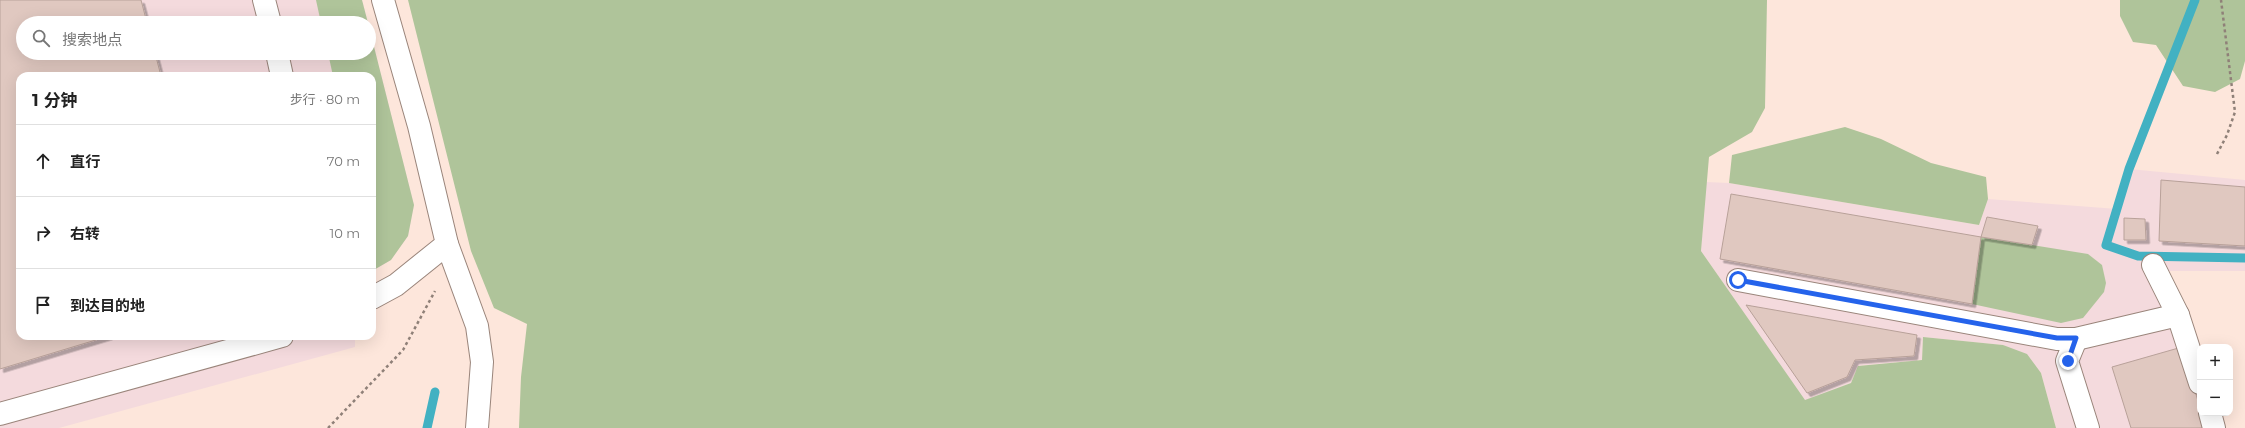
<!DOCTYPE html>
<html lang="zh">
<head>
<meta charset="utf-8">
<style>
	:root { --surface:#fff; --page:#f2f2f2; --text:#222; --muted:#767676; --line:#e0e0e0 }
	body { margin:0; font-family:Montserrat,"Noto Sans SC",sans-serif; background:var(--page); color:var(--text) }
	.controls { position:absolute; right:12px; bottom:12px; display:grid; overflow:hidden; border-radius:8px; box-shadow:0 4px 16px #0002 }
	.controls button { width:36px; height:36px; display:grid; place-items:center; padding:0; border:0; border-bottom:1px solid var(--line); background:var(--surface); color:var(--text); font:20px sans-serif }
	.stop { position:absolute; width:12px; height:12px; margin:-9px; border:3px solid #2563eb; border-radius:50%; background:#fff }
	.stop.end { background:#2563eb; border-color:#fff; box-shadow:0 1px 4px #0008 }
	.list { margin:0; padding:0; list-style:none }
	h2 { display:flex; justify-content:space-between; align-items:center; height:52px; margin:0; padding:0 16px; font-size:17px }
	h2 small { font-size:13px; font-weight:400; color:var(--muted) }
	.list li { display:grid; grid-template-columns:26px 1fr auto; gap:12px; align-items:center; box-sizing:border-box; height:72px; padding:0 16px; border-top:1px solid var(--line) }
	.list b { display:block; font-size:15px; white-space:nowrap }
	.list em { font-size:13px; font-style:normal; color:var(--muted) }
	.icon { flex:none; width:22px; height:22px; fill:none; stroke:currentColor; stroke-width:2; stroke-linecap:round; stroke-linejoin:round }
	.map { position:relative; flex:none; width:2245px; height:428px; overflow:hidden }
	.search { position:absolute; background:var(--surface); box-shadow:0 4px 16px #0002; left:16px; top:16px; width:360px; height:44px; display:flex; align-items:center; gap:10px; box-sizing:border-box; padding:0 14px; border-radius:22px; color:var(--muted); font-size:15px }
	.panel { position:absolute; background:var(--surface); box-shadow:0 4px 16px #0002; left:16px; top:72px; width:360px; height:268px; border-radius:12px }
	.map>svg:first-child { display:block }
</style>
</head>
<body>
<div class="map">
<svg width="2245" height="428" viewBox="0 0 2245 428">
	<defs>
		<filter id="shadow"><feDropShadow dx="3.5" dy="3.5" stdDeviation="0" flood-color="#0004"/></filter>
	</defs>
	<rect width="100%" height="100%" fill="#fde6db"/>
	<!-- industrial -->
	<g fill="#f4dadd">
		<polygon points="0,0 362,0 368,23 23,23 23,53 369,53 369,27 414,205 408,236 391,260 372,271 372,76 20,76 20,336 355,336 355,347 59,428 0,428"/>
		<polygon points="2129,169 2245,180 2245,271 2149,271 2177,329 2200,403 2200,413 2208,428 2056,428 2041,373 2003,345 1923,337 1922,360 1858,366 1851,383 1805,401 1701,251 1706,182 1729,183 1979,225 1988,199 2117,209"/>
	</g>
	<!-- green -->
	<g fill="#afc49a">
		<polygon points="316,0 362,0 368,23 321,23"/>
		<polygon points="408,0 1767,0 1765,108 1752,132 1709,157 1701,251 1805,400 1851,383 1858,366 1922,360 1923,337 2003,345 2027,354 2041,373 2056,428 519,428 521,377 527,324 494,308 471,251"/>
		<polygon points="2120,0 2245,0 2245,61 2240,79 2215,92 2183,86 2156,45 2133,42 2120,16"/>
		<polygon points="369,27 414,205 408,236 391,260 372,271 372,76 333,76 328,53 369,53"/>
		<polygon points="1845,127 1881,139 1931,163 1986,177 1988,199 1979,225 1729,183 1732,155"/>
		<polygon points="1981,237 2088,254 2102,265 2106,283 2104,292 2083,318 2061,323 1972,304"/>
	</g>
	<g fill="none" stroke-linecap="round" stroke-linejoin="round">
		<!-- stream -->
		<g stroke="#42b1c2" stroke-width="9">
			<polyline points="2195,0 2129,169 2106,245 2138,256 2245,258"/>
			<polyline points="427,428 435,392"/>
		</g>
	</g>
	<!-- building -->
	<g fill="#e0c8c0" stroke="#b8a199" filter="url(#shadow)">
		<polygon points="0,0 141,0 147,23 23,23 23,53 155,53 161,76 20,76 20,336 109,336 0,369"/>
		<polygon points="2161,180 2245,187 2245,246 2159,241"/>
		<polygon points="1731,194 1981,237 1972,304 1720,259"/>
		<polygon points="1987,217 2038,226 2032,245 1981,237"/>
		<polygon points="2124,218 2145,219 2146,240 2124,240"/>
		<polygon points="1746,305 1917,335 1914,356 1855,360 1847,377 1807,393"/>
		<polygon points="2182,347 2206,428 2131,428 2112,367"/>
	</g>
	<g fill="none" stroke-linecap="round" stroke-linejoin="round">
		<defs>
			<g id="minor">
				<polyline points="264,0 270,23"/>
				<polyline points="277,53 282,76"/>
				<polyline points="447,244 477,326 482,362 477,428"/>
				<polyline points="2153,265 2178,315 2200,383"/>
				<polyline points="1738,280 2057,339 2076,339 2178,315"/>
				<polyline points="372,298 396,285 447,244 419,126 383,0"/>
				<polyline points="2076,339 2067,361 2088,428"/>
				<polyline points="2210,413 2214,428"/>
				<polyline points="0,414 282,336"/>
			</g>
		</defs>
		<!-- minor casing -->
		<use href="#minor" stroke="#9a857b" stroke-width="24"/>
		<!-- path -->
		<g stroke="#8f8078" stroke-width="2.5" stroke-dasharray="3 3" stroke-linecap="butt">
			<polyline points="2217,154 2227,135 2235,112 2221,0"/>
			<polyline points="328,428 403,350 435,291"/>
		</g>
		<!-- minor -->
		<use href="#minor" stroke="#fff" stroke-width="22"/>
	</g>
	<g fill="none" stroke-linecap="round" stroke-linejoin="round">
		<!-- route -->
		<polyline stroke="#2563eb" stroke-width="5" points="1738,280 2057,338 2076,338 2068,361"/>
	</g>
</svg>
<div class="controls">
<button>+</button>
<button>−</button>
</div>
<div class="stop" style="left:1738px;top:280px"></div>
<div class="stop end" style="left:2068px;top:361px"></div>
<div class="search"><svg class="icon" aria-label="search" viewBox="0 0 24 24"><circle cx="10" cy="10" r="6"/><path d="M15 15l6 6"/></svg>搜索地点</div>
<section class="panel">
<h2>1 分钟<small>步行 · 80 m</small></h2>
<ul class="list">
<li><svg class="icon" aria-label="ahead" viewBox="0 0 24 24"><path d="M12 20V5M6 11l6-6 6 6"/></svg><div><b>直行</b></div><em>70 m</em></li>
<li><svg class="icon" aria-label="right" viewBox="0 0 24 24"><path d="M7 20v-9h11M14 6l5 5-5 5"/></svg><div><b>右转</b></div><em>10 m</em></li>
<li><svg class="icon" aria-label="arrive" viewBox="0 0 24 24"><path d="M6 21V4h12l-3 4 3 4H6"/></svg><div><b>到达目的地</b></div></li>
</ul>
</section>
</div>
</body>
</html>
